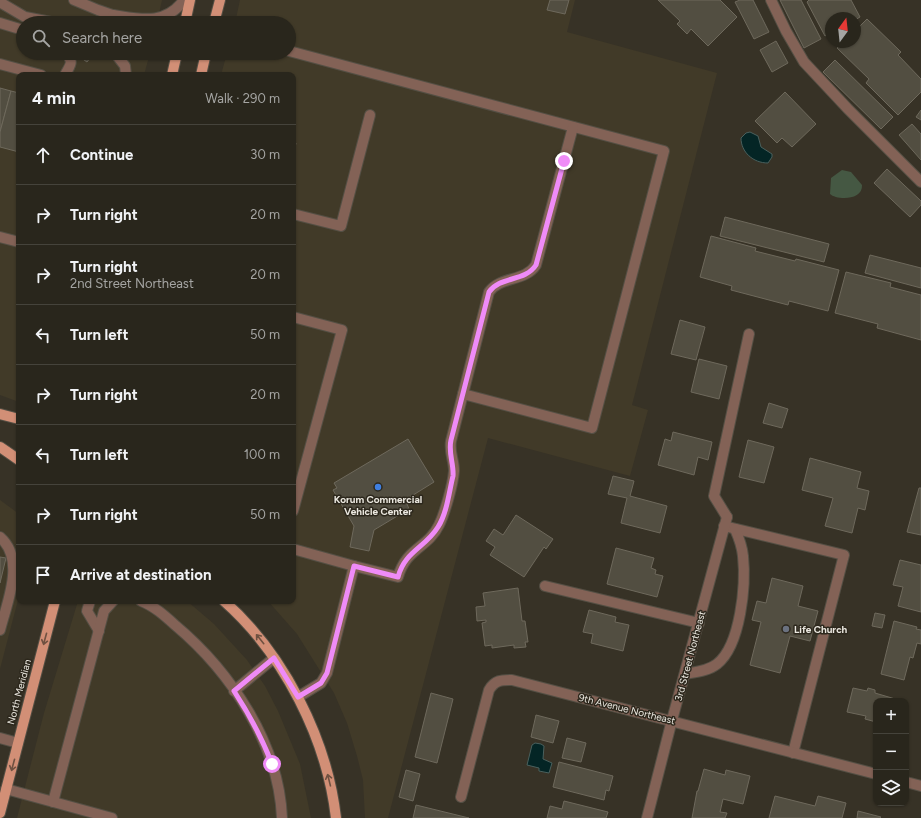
<!DOCTYPE html>
<html lang="en">
<head>
<meta charset="utf-8">
<style>
	:root { --surface:#29261c; --page:#353229; --text:#f1f3f6; --muted:#a5a5a3; --line:#45433b }
	body { margin:0; font-family:Figtree,sans-serif; background:var(--page); color:var(--text) }
	.controls { position:absolute; right:12px; bottom:12px; display:grid; overflow:hidden; border-radius:8px; box-shadow:0 1px 3px #0004 }
	.controls button { width:36px; height:36px; display:grid; place-items:center; padding:0; border:0; border-bottom:1px solid var(--line); background:var(--surface); color:var(--text); font:20px sans-serif }
	.compass { position:absolute; left:825px; top:12px; width:36px; height:36px; border-radius:50%; background:var(--surface); box-shadow:0 1px 3px #0004; rotate:15deg }
	.stop { position:absolute; width:12px; height:12px; margin:-9px; border:3px solid #ef8bf7; border-radius:50%; background:#fff }
	.stop.end { background:#ef8bf7; border-color:#fff; box-shadow:0 1px 4px #0008 }
	.list { margin:0; padding:0; list-style:none }
	h2 { display:flex; justify-content:space-between; align-items:center; height:52px; margin:0; padding:0 16px; font-size:17px }
	h2 small { font-size:13px; font-weight:400; color:var(--muted) }
	.list li { display:grid; grid-template-columns:26px 1fr auto; gap:12px; align-items:center; box-sizing:border-box; height:60px; padding:0 16px; border-top:1px solid var(--line) }
	.list b { display:block; font-size:15px; white-space:nowrap }
	.list p { margin:0; font-size:13px; white-space:nowrap; color:var(--muted) }
	.list em { font-size:13px; font-style:normal; color:var(--muted) }
	.icon { flex:none; width:22px; height:22px; fill:none; stroke:currentColor; stroke-width:2; stroke-linecap:round; stroke-linejoin:round }
	.map { position:relative; flex:none; width:921px; height:818px; overflow:hidden }
	.search { position:absolute; background:var(--surface); box-shadow:0 1px 3px #0004; left:16px; top:16px; width:280px; height:44px; display:flex; align-items:center; gap:10px; box-sizing:border-box; padding:0 14px; border-radius:22px; color:var(--muted); font-size:15px }
	.panel { position:absolute; background:var(--surface); box-shadow:0 1px 3px #0004; left:16px; top:72px; width:280px; height:532px; border-radius:8px }
	.map>svg:first-child { display:block }
</style>
</head>
<body>
<div class="map">
<svg width="921" height="818" viewBox="0 0 921 818">
	<rect width="100%" height="100%" fill="#373226"/>
	<!-- built -->
	<g fill="#413a28">
		<polygon points="0,0 162,0 157,23 23,23 23,53 150,53 144,75 19,75 19,402 0,395"/>
		<polygon points="240,0 575,0 567,32 717,73 632,405 648,410 630,476 488,438 388,818 365,818 363,780 357,756 347,723 334,693 297,634 268,601 293,601 293,75 221,75 227,53 289,53 289,23 235,23"/>
		<polygon points="0,500 19,514 19,596 0,669"/>
		<polygon points="78,601 187,601 214,624 247,660 265,686 278,711 300,764 311,818 17,818 44,713"/>
	</g>
	<!-- green -->
	<path fill="#455843" d="M 842,170 L 851,172 L 862,185 C 863,201 836,200 830,194 L 831,178 Z"/>
	<!-- water -->
	<g fill="#042525" stroke="#4a605d">
		<path d="M 750,132 L 758,136 L 761,147 L 772,154 L 772,157 L 768,163 C 753,163 741,152 741,138 L 746,133 Z"/>
		<polygon points="535,743 541,744 544,746 543,759 552,763 549,773 539,771 539,768 527,765 532,745"/>
	</g>
	<!-- building -->
	<g fill="#524e41" stroke="#6e695c">
		<polygon points="550,0 569,0 565,14 547,10"/>
		<polygon points="658,0 720,0 737,17 708,46 691,29 687,34 677,24 680,21"/>
		<polygon points="740,0 753,0 769,32 754,39 735,2"/>
		<polygon points="780,0 801,0 821,39 804,48"/>
		<polygon points="809,0 851,0 860,17 855,20 855,18 831,18 831,32 825,36 807,2"/>
		<polygon points="867,19 901,52 898,55 921,79 921,92 898,115 866,83 869,79 837,48 843,42 855,42 855,31"/>
		<polygon points="776,41 788,63 772,72 760,50"/>
		<polygon points="74,53 94,53 87,62"/>
		<polygon points="835,60 893,117 881,129 823,72"/>
		<polygon points="0,88 11,91 0,132"/>
		<polygon points="11,91 19,93 19,152 0,147 0,132"/>
		<polygon points="785,92 816,124 792,147 782,138 777,143 755,121"/>
		<polygon points="921,110 921,120 916,117"/>
		<polygon points="912,124 921,134 921,160 899,135"/>
		<polygon points="293,142 296,143 293,157"/>
		<polygon points="887,169 921,201 921,205 910,217 874,183"/>
		<polygon points="725,217 829,244 824,262 720,236"/>
		<polygon points="711,236 756,248 755,251 795,261 796,259 839,270 828,311 789,301 788,305 731,290 732,286 700,277"/>
		<polygon points="870,255 921,268 921,288 865,273"/>
		<polygon points="846,272 891,283 890,287 921,295 921,340 877,328 878,324 835,313"/>
		<polygon points="680,320 705,327 696,360 671,354"/>
		<polygon points="699,359 727,366 719,399 691,392"/>
		<polygon points="769,403 788,409 782,428 763,423"/>
		<polygon points="673,432 712,442 708,460 698,457 694,475 658,465 665,439 671,441"/>
		<polygon points="408,439 434,482 410,497 412,501 407,504 409,509 374,530 369,551 350,547 354,526 333,490 337,488 334,483"/>
		<polygon points="748,440 774,447 764,483 739,477"/>
		<polygon points="810,458 861,472 857,488 869,491 865,510 858,508 852,533 825,526 833,498 802,490"/>
		<polygon points="613,476 634,481 630,496 667,506 660,533 621,523 627,498 608,494"/>
		<polygon points="919,488 921,488 921,535 907,532"/>
		<polygon points="516,515 553,539 546,549 544,547 524,577 490,555 495,547 486,541 494,529 503,535"/>
		<polygon points="616,548 654,558 651,568 656,570 655,574 663,576 657,597 607,584"/>
		<polygon points="0,557 6,558 0,583"/>
		<polygon points="900,560 921,565 921,612 898,606 903,587 893,585"/>
		<polygon points="772,578 803,586 798,606 818,611 810,641 790,636 780,673 750,665 761,622 752,620 757,601 766,603"/>
		<polygon points="518,588 522,621 525,621 528,642 525,642 526,647 514,648 514,645 492,648 492,645 485,646 482,623 486,622 486,620 477,621 476,607 485,606 483,593"/>
		<polygon points="589,610 616,617 615,622 629,625 623,651 591,643 593,634 583,632"/>
		<polygon points="875,613 885,615 882,628 872,626"/>
		<polygon points="894,621 917,627 916,629 921,630 921,644 917,643 913,658 910,657 904,680 881,674"/>
		<polygon points="853,688 867,691 868,688 875,690 875,693 902,701 876,701 876,722 865,719 866,716 847,712"/>
		<polygon points="431,693 453,699 437,763 415,757"/>
		<polygon points="536,715 559,721 553,743 531,737"/>
		<polygon points="567,738 586,743 581,762 562,758"/>
		<polygon points="559,762 613,776 609,791 606,790 604,800 553,787"/>
		<polygon points="704,769 725,775 726,770 750,776 743,804 723,799 720,812 727,813 725,818 692,818 697,791 698,791"/>
		<polygon points="406,770 420,774 413,801 399,797"/>
		<polygon points="775,796 815,806 818,796 846,803 842,818 769,818"/>
		<polygon points="564,801 608,812 606,818 547,818 550,806 562,809"/>
		<polygon points="416,805 469,818 413,818"/>
		<polygon points="858,811 881,817 880,818 857,818"/>
	</g>
	<g fill="none" stroke-linecap="round" stroke-linejoin="round">
		<defs>
			<g id="service">
				<polyline points="74,0 98,10 118,17"/>
				<polyline points="771,0 786,31 804,62 848,109 921,182"/>
				<polyline points="3,4 25,17 56,23"/>
				<path d="M 113,15 C 140,19 165,26 184,0"/>
				<polyline points="0,23 23,30"/>
				<polyline points="289,51 664,151 592,428 463,394"/>
				<path d="M 65,53 C 75,62 70,65 65,75"/>
				<polyline points="115,53 125,66 126,75"/>
				<polyline points="0,64 41,75"/>
				<polyline points="293,214 341,226 370,115"/>
				<polyline points="0,237 19,242"/>
				<polyline points="293,317 342,330 293,511"/>
				<polyline points="727,517 714,496 749,334"/>
				<polyline points="724,526 844,555 793,753"/>
				<path d="M 0,537 C 26,560 7,602 0,630"/>
				<polyline points="293,549 354,566"/>
				<polyline points="545,586 699,623"/>
				<polyline points="90,601 87,611 99,631"/>
				<path d="M 141,601 C 154,606 165,616 175,625 C 231,672 279,744 282,818"/>
				<path d="M 685,674 C 696,672 708,671 717,664 C 741,645 746,584 743,556 C 742,546 739,538 735,529"/>
				<polyline points="234,691 274,658"/>
				<path d="M 298,697 L 321,683 L 327,673 L 354,566 L 398,577 C 406,548 428,548 439,525 C 445,513 453,484 454,471 C 454,460 449,452 451,441 L 489,292 C 500,276 525,282 536,265 L 573,127"/>
				<polyline points="0,738 18,743"/>
				<polyline points="6,789 112,818"/>
				<polyline points="53,802 104,611 113,601"/>
			</g>
			<g id="minor">
				<polyline points="906,782 921,786"/>
				<path d="M 461,797 L 489,690 C 495,680 501,680 512,680 L 876,774"/>
				<polyline points="647,818 672,720 727,517"/>
			</g>
			<g id="primary">
				<polyline points="185,23 190,0"/>
				<polyline points="214,23 220,0"/>
				<polyline points="172,75 177,53"/>
				<polyline points="201,75 206,53"/>
				<polyline points="0,414 19,419"/>
				<polyline points="0,447 19,460"/>
				<path d="M 224,601 C 284,654 327,739 336,818"/>
				<polyline points="0,813 55,601"/>
			</g>
		</defs>
		<!-- service casing -->
		<use href="#service" stroke="#544f44" stroke-width="12"/>
		<!-- minor casing -->
		<use href="#minor" stroke="#544f44" stroke-width="12"/>
		<!-- primary casing -->
		<use href="#primary" stroke="#544f44" stroke-width="12"/>
		<!-- service -->
		<use href="#service" stroke="#836256" stroke-width="10"/>
		<!-- minor -->
		<use href="#minor" stroke="#836256" stroke-width="10"/>
		<!-- primary -->
		<use href="#primary" stroke="#d28f76" stroke-width="10"/>
	</g>
	<!-- one-way arrows -->
	<defs><path id="oneway-shaft" d="M-6 0H5M1.5-3L5.5 0L1.5 3" fill="none" stroke-width="1.6" stroke-linecap="round" stroke-linejoin="round"/></defs>
	<g stroke="#6f5141">
		<use href="#oneway-shaft" transform="translate(45 639) rotate(105)"/>
		<use href="#oneway-shaft" transform="translate(260 639) rotate(-129)"/>
		<use href="#oneway-shaft" transform="translate(13 765) rotate(105)"/>
		<use href="#oneway-shaft" transform="translate(329 780) rotate(-104)"/>
	</g>
	<g fill="none" stroke-linecap="round" stroke-linejoin="round">
		<!-- route -->
		<path stroke="#ef8bf7" stroke-width="5" d="M 272,764 C 262,738 249,714 234,691 L 274,658 L 298,697 L 321,683 L 327,673 L 354,566 L 398,577 C 405,551 425,548 438,527 C 447,513 449,492 453,476 C 454,464 448,453 451,440 L 489,292 C 500,276 525,282 536,265 L 564,161"/>
	</g>
	<!-- markers -->
	<circle fill="#3f7fe0" stroke="#2d281d" stroke-width="1.5" cx="378" cy="487" r="4"/>
	<circle fill="#6b7280" stroke="#2d281d" stroke-width="1.5" cx="786" cy="629" r="4"/>
	<g text-anchor="middle" dominant-baseline="central" stroke-width="3" stroke-linejoin="round" paint-order="stroke">
		<!-- poi labels -->
		<g font-size="10" font-weight="bold" fill="#ece9e1" stroke="#2d281d">
			<text x="378" y="499">Korum Commercial<tspan x="378" dy="12">Vehicle Center</tspan></text>
			<text x="794" y="629" text-anchor="start">Life Church</text>
		</g>
		<!-- street labels -->
		<g font-size="10" fill="#ece9e1" stroke="#2d281d">
			<text transform="translate(690 656) rotate(-75)">3rd Street Northeast</text>
			<text transform="translate(19 692) rotate(-75)">North Meridian</text>
			<text transform="translate(627 709) rotate(14)">9th Avenue Northeast</text>
		</g>
	</g>
</svg>
<div class="controls">
<button>+</button>
<button>−</button>
<button><svg class="icon" aria-label="layers" viewBox="0 0 24 24"><path d="M12 4l9 5-9 5-9-5zM3 14l9 5 9-5"/></svg></button>
</div>
<svg class="compass" viewBox="-18 -18 36 36"><path d="M0-13l5 13h-10z" fill="#e53935"/><path d="M0 13l5-13h-10z" fill="#a5a5a3"/></svg>
<div class="stop" style="left:272px;top:764px"></div>
<div class="stop end" style="left:564px;top:161px"></div>
<div class="search"><svg class="icon" aria-label="search" viewBox="0 0 24 24"><circle cx="10" cy="10" r="6"/><path d="M15 15l6 6"/></svg>Search here</div>
<section class="panel">
<h2>4 min<small>Walk · 290 m</small></h2>
<ul class="list">
<li><svg class="icon" aria-label="ahead" viewBox="0 0 24 24"><path d="M12 20V5M6 11l6-6 6 6"/></svg><div><b>Continue</b></div><em>30 m</em></li>
<li><svg class="icon" aria-label="right" viewBox="0 0 24 24"><path d="M7 20v-9h11M14 6l5 5-5 5"/></svg><div><b>Turn right</b></div><em>20 m</em></li>
<li><svg class="icon" aria-label="right" viewBox="0 0 24 24"><path d="M7 20v-9h11M14 6l5 5-5 5"/></svg><div><b>Turn right</b><p>2nd Street Northeast</p></div><em>20 m</em></li>
<li><svg class="icon" aria-label="left" viewBox="0 0 24 24"><path d="M17 20v-9H6M10 6l-5 5 5 5"/></svg><div><b>Turn left</b></div><em>50 m</em></li>
<li><svg class="icon" aria-label="right" viewBox="0 0 24 24"><path d="M7 20v-9h11M14 6l5 5-5 5"/></svg><div><b>Turn right</b></div><em>20 m</em></li>
<li><svg class="icon" aria-label="left" viewBox="0 0 24 24"><path d="M17 20v-9H6M10 6l-5 5 5 5"/></svg><div><b>Turn left</b></div><em>100 m</em></li>
<li><svg class="icon" aria-label="right" viewBox="0 0 24 24"><path d="M7 20v-9h11M14 6l5 5-5 5"/></svg><div><b>Turn right</b></div><em>50 m</em></li>
<li><svg class="icon" aria-label="arrive" viewBox="0 0 24 24"><path d="M6 21V4h12l-3 4 3 4H6"/></svg><div><b>Arrive at destination</b></div></li>
</ul>
</section>
</div>
</body>
</html>
